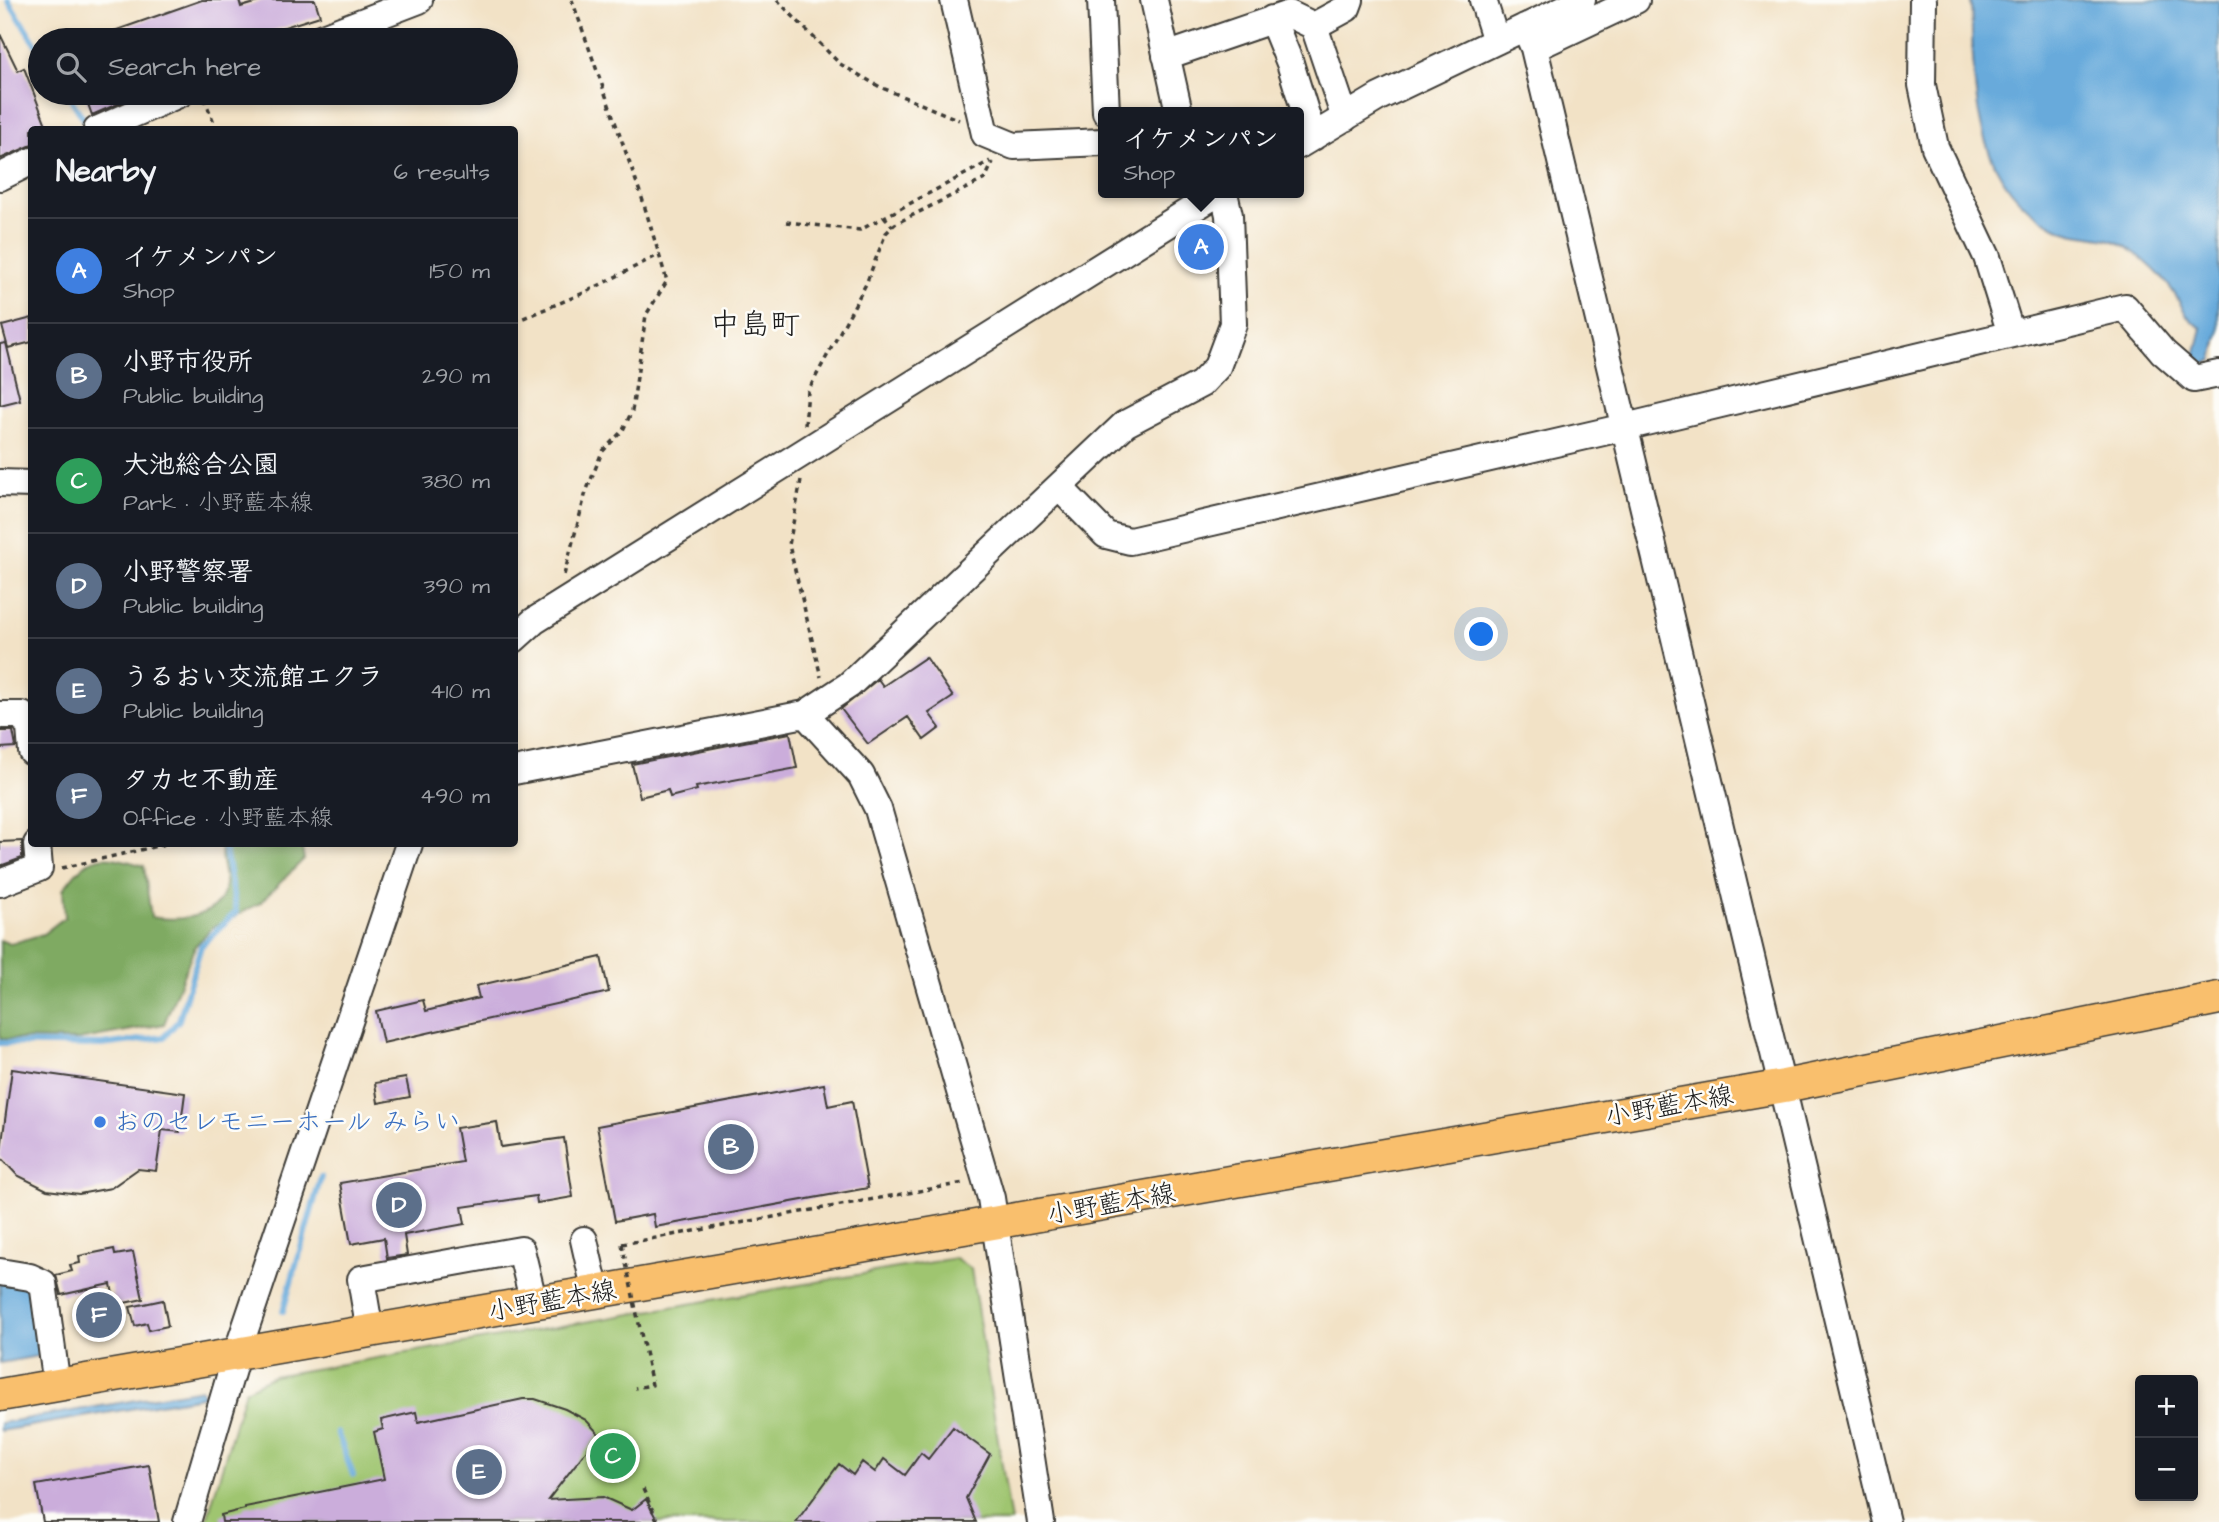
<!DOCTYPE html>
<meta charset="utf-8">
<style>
body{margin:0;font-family:"Architects Daughter","Klee One",sans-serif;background:#20242c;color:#f1f3f6}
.controls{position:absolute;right:21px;bottom:21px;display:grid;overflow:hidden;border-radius:7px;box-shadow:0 4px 10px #0003}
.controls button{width:63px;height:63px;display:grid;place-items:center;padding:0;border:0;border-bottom:2px solid #363941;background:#171b24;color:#f1f3f6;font:35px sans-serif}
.you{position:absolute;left:1482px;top:635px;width:24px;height:24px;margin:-18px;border:5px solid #fff;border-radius:50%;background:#1a73e8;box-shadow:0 0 0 10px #1a73e833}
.badge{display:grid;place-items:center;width:46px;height:46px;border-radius:50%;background:#c8321e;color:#fff;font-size:23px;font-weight:700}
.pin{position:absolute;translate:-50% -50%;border:4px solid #fff;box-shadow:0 2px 7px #0006}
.popup{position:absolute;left:1098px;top:107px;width:206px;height:91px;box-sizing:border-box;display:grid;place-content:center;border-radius:7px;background:#171b24;filter:drop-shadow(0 2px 5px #0005);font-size:23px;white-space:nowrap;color:#9ea1a6}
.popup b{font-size:26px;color:#f1f3f6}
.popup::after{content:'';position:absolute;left:50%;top:100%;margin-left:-14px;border:14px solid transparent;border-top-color:#171b24}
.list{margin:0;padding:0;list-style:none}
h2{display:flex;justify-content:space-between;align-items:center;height:91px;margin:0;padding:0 28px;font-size:30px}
h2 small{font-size:23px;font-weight:400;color:#9ea1a6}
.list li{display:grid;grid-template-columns:46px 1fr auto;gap:21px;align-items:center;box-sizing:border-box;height:105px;padding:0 28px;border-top:2px solid #363941}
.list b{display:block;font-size:26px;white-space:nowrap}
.list p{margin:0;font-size:23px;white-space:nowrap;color:#9ea1a6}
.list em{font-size:23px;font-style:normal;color:#9ea1a6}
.icon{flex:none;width:38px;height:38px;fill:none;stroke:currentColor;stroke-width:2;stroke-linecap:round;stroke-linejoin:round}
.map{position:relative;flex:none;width:2219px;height:1522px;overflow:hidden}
.search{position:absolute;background:#171b24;box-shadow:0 4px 10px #0003;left:28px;top:28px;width:490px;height:77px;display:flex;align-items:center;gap:18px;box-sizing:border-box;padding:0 24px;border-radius:38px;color:#9ea1a6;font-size:26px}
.panel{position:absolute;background:#171b24;box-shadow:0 4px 10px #0003;left:28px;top:126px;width:490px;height:721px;border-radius:7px}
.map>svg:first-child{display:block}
.green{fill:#9fc570;stroke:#5e7046;stroke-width:2}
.forest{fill:#7faa62;stroke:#4e633f;stroke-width:2}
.water{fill:#67aadb;stroke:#42637c;stroke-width:2}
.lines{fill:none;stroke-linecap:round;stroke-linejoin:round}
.stream{stroke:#67aadb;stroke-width:6}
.building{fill:#cbaddb}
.minor-casing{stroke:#3c3a36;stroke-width:30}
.major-casing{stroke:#3c3a36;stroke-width:35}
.path{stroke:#3c3a36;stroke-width:3.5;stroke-dasharray:5 5;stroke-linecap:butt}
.minor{stroke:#fff;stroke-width:26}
.major{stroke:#f9bf6d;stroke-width:32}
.path-bridge{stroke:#3c3a36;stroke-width:3.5;stroke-dasharray:5 5;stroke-linecap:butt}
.shop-dot{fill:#3f7fe0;stroke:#fdfcf7;stroke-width:2.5}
.labels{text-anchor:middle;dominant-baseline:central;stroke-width:5;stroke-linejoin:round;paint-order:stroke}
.street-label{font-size:26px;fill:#1c1c1c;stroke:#fdfcf7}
.shop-label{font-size:26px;fill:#366cbe;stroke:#fdfcf7;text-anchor:start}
.quarter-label{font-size:30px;fill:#1c1c1c;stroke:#fdfcf7}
</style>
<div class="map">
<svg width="2219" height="1522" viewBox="0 0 2219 1522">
<rect width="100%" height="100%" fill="#fdfcf7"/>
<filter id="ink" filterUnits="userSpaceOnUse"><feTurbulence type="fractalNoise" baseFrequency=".0143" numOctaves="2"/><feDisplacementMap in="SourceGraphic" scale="14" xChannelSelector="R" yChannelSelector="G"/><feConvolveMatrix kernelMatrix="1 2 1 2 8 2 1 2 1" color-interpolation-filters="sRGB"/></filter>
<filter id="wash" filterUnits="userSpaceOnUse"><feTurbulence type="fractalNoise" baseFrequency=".00686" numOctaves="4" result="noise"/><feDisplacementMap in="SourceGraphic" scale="28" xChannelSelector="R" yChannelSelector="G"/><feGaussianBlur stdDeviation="1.57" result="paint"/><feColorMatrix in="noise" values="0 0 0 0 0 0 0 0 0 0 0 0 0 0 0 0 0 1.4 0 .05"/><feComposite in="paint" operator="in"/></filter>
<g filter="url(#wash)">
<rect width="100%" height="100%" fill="#f2e2c6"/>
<path class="green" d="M955 1258 971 1269 1011 1522H206L245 1390 273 1376Z"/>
<path class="forest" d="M223 844H301L304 859 260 903 212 928 195 946 164 1024 78 1040 0 1039V940L10 944 43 934 65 917 63 890C90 851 101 853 144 866L151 917C176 922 226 918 225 882 225 869 218 855 223 844Z"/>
<path class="water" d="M1971 0H2219V332L2213 360 2202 366 2199 358 2195 356 2202 328C2187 320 2184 310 2176 296 2165 278 2144 259 2127 247 2105 233 2077 239 2055 227 1969 183 1974 82 1971 0Z
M0 1280 35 1287 44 1355 0 1363Z
M201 1389 204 1395 201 1397 0 1431V1423Z"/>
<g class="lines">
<path class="stream" d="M8 0 40 51
M67 93 85 121
M0 1043 102 1045 164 1037 179 1020 201 946 236 912 224 844
M283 1311 321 1177
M337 1432 353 1475"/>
</g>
<g id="blocks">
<path class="building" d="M202 0H239L241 7 265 0H315L320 16 252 37 254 40H97V37Z
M0 34 18 71 24 68 48 130H32V145L0 159Z
M84 93H143L92 115Z
M32 318V342L8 348 2 326Z
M6 343 20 400 0 405V344Z
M926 657 953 697 929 713 940 728 924 740 908 717 868 744 841 709 878 679 883 686Z
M0 731H13L16 747 0 748Z
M790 733 797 768 696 787 697 790 670 797 668 790 640 797 632 764Z
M22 841V858L0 866V842Z
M601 957 609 992 383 1043 376 1011 423 1000 426 1011 479 998 476 986Z
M12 1069 185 1093 180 1132 162 1130 156 1171 138 1169 111 1188 79 1194 47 1190 17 1175 0 1157Z
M406 1078 410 1097 378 1103 375 1083Z
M824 1084 828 1106 852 1101 868 1188 655 1227 653 1214 615 1221 597 1126Z
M497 1122 501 1147 564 1138 573 1197 537 1203 536 1196 462 1207 465 1224 404 1235 407 1255 387 1258 384 1238 351 1244 340 1183 462 1162 456 1128Z
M114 1249 115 1255 133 1252 143 1299 115 1305 111 1284 61 1295 56 1275 72 1271 70 1265 80 1263 79 1256Z
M163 1300 168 1326 149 1330 147 1323 135 1326 130 1307Z
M523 1399H535L565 1409 586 1420 599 1434 548 1500 603 1497 632 1510 646 1499 658 1522H222L221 1515 245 1509V1507L384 1479 374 1432 383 1429 381 1420 416 1412 418 1422Z
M953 1427 990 1454 966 1498 976 1522H796L839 1464 853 1475 862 1462 875 1472 884 1459 905 1475 921 1453 928 1459Z
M149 1465 159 1522H43L36 1485Z"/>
</g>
</g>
<g filter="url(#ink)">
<use href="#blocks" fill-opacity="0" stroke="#3c3a36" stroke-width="2"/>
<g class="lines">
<g class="minor-casing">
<path id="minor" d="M954 0 985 134 1014 146 1103 142
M1101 0 1106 112
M1154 0 1179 112
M1483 0 1496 41
M1923 0 1922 85 1935 147 1987 257 2011 334
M1272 19 1290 63 1313 137
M1525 27 1534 48 1886 1522
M315 40 419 0
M1534 48 1636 0
M1166 56 1289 14 1314 26
M1345 118 1314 26 1347 8 1350 0
M97 130 181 93
M1299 145 1379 97 1582 0
M0 177 32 161
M0 483 32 484
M1059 487 1106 535 1130 541 1625 427 2125 307 2163 352 2194 379 2219 374
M514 639 534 621 1218 193
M805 714 861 775 878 809 991 1198 1041 1522
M0 715H22L30 728 32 752
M514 771 805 714 849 685 1125 424 1201 384 1217 367 1233 324 1229 215 1224 193
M0 883 39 868 37 844
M584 1240 596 1293
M0 1272 30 1277 43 1283 57 1386
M370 1332 361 1279 521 1250 534 1304
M187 1522 236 1356 409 844"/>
</g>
<g class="major-casing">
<path id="major" d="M0 1395 1784 1086 2219 998"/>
</g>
<path class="path" d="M777 0 840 64 880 87 959 120
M204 98 217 130
M884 216 893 227
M786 222 860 230 990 161
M514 322 586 292 660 254
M805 425 808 391 866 284 886 233 895 224 985 179 993 162
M801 480 789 545 821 677
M564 575 586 492 602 452 623 430 632 411 646 315 667 281 642 198 572 0
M62 868 166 844
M622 1244 964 1183
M643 1489 658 1522"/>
<use href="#minor" class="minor"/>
<use href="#major" class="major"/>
<path class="path-bridge" d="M622 1244 652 1385 635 1388"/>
</g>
</g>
<circle class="shop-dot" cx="100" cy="1122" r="7"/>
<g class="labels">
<g class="street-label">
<text transform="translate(1669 1106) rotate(-10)">小野藍本線</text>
<text transform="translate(1111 1204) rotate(-10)">小野藍本線</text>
<text transform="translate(552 1301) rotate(-10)">小野藍本線</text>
</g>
<g class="shop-label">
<text x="114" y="1122">おのセレモニーホール みらい</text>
</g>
<g class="quarter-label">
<text x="755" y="325">中島町</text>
</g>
</g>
</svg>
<div class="controls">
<button>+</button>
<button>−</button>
</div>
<div class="you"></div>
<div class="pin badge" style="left:1201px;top:247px;background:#3f7fe0">A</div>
<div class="popup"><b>イケメンパン</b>Shop</div>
<div class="pin badge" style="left:731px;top:1147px;background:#5c6f8a">B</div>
<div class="pin badge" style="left:613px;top:1456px;background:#2e9e5b">C</div>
<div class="pin badge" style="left:399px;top:1205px;background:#5c6f8a">D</div>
<div class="pin badge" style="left:479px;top:1472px;background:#5c6f8a">E</div>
<div class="pin badge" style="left:99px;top:1315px;background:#5c6f8a">F</div>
<div class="search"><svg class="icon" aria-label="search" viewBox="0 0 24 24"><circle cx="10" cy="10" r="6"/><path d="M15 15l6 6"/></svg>Search here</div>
<section class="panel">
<h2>Nearby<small>6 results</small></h2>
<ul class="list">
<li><span class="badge" style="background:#3f7fe0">A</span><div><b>イケメンパン</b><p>Shop</p></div><em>150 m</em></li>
<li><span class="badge" style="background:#5c6f8a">B</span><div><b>小野市役所</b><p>Public building</p></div><em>290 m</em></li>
<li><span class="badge" style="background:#2e9e5b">C</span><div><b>大池総合公園</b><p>Park · 小野藍本線</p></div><em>380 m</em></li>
<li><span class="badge" style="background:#5c6f8a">D</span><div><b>小野警察署</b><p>Public building</p></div><em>390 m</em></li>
<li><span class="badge" style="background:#5c6f8a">E</span><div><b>うるおい交流館エクラ</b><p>Public building</p></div><em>410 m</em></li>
<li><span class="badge" style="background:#5c6f8a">F</span><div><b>タカセ不動産</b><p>Office · 小野藍本線</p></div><em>490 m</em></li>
</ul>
</section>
</div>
